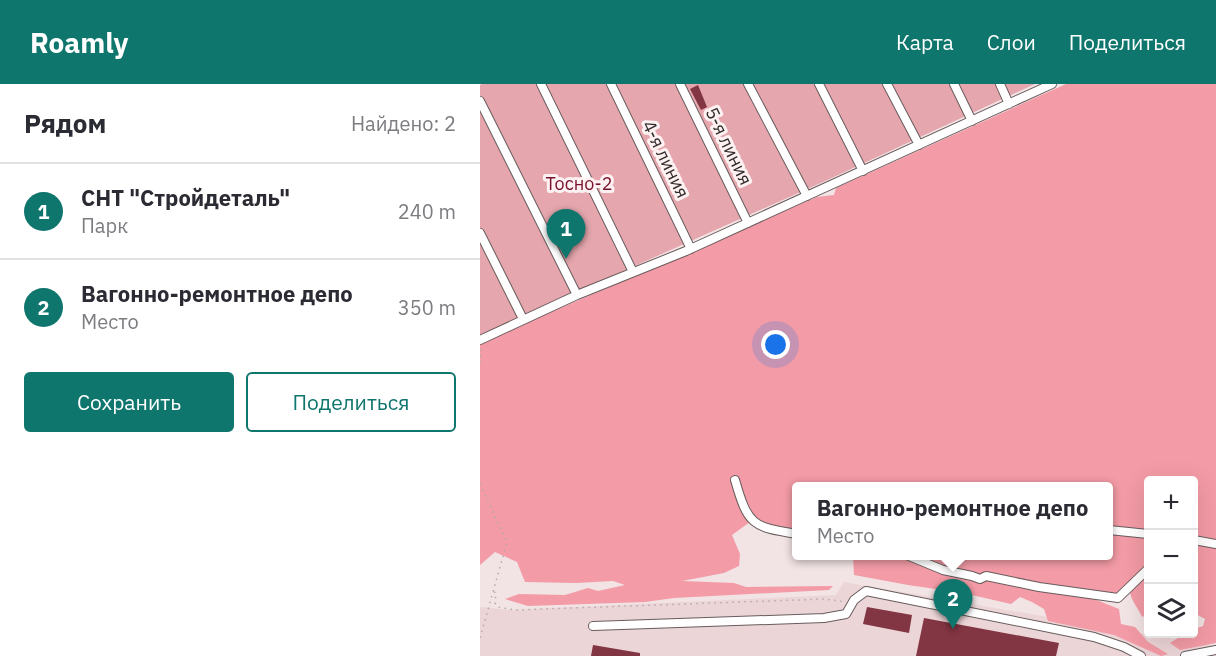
<!DOCTYPE html>
<html lang="ru">
<meta charset="utf-8">
<style>
body{margin:0;font-family:"IBM Plex Sans",sans-serif;background:#f7f7f7;color:#2b2b33}
.controls{position:absolute;right:18px;bottom:18px;display:grid;overflow:hidden;border-radius:6px;box-shadow:0 6px 24px #0002}
.controls button{width:54px;height:54px;display:grid;place-items:center;padding:0;border:0;border-bottom:2px solid #e1e1e2;background:#fff;color:#2b2b33;font:30px sans-serif}
.you{position:absolute;left:296px;top:261px;width:21px;height:21px;margin:-15px;border:4px solid #fff;border-radius:50%;background:#1a73e8;box-shadow:0 0 0 9px #1a73e833}
.badge{display:grid;place-items:center;width:39px;height:39px;border-radius:50%;background:#0f766e;color:#fff;font-size:20px;font-weight:700}
.pin{position:absolute;translate:-50% -50px;filter:drop-shadow(0 2px 3px #0008)}
.pin::after{content:'';position:absolute;top:32px;width:21px;height:18px;background:inherit;clip-path:polygon(0 0,100% 0,50% 100%)}
.popup{position:absolute;left:312px;top:398px;width:321px;height:78px;box-sizing:border-box;display:grid;place-content:center;border-radius:6px;background:#fff;filter:drop-shadow(0 2px 4px #0005);font-size:20px;white-space:nowrap;color:#7c7c81}
.popup b{font-size:22px;color:#2b2b33}
.popup::after{content:'';position:absolute;left:50%;top:100%;margin-left:-12px;border:12px solid transparent;border-top-color:#fff}
.list{margin:0;padding:0;list-style:none}
h2{display:flex;justify-content:space-between;align-items:center;height:78px;margin:0;padding:0 24px;font-size:26px}
h2 small{font-size:20px;font-weight:400;color:#7c7c81}
.list li{display:grid;grid-template-columns:39px 1fr auto;gap:18px;align-items:center;box-sizing:border-box;height:96px;padding:0 24px;border-top:2px solid #e1e1e2}
.list b{display:block;font-size:22px;white-space:nowrap}
.list p{margin:0;font-size:20px;white-space:nowrap;color:#7c7c81}
.list em{font-size:20px;font-style:normal;color:#7c7c81}
.actions{display:flex;gap:12px;padding:18px 24px}
.actions a{flex:1;padding:14px 0;border:2px solid #0f766e;border-radius:6px;text-align:center;font-size:21px;color:#0f766e}
.actions .main{background:#0f766e;color:#fff}
.icon{flex:none;width:33px;height:33px;fill:none;stroke:currentColor;stroke-width:2;stroke-linecap:round;stroke-linejoin:round}
.map{position:relative;flex:none;width:736px;height:572px;overflow:hidden}
header{display:flex;align-items:center;gap:36px;box-sizing:border-box;height:84px;padding:0 30px;background:#0f766e;color:#fff}
header strong{font-size:28px}
nav{display:flex;gap:33px;margin-inline-start:auto;font-size:21px}
main{display:flex}
aside{flex:1;background:#fff}
.map>svg:first-child{display:block}
.built{fill:#ecd5d7}
.green{fill:#e5a6ad}
.forest{fill:#f39ba6}
.building{fill:#823542}
.lines{fill:none;stroke-linecap:round;stroke-linejoin:round}
.minor-casing{stroke:#695c5d;stroke-width:10}
.path{stroke:#b4a8a9;stroke-width:1.5;stroke-dasharray:1.5 4.5;stroke-linecap:butt}
.minor{stroke:#fff;stroke-width:8}
.labels{text-anchor:middle;dominant-baseline:central;stroke-width:6;stroke-linejoin:round;paint-order:stroke}
.street-label{font-size:18px;fill:#312c2c;stroke:#fdf1f2}
.park-label{font-size:18px;fill:#79122e;stroke:#fdf1f2}
</style>
<header>
<strong>Roamly</strong>
<nav><a>Карта</a><a>Слои</a><a>Поделиться</a></nav>
</header>
<main>
<aside>
<h2>Рядом<small>Найдено: 2</small></h2>
<ul class="list">
<li><span class="badge">1</span><div><b>СНТ &quot;Стройдеталь&quot;</b><p>Парк</p></div><em>240 m</em></li>
<li><span class="badge">2</span><div><b>Вагонно-ремонтное депо</b><p>Место</p></div><em>350 m</em></li>
</ul>
<div class="actions"><a class="main">Сохранить</a><a>Поделиться</a></div>
</aside>
<div class="map">
<svg width="736" height="572" viewBox="0 0 736 572">
<rect width="100%" height="100%" fill="#f2e3e4"/>
<path class="built" d="M364 498 736 562V572H0V523L30 526 356 511Z"/>
<path class="green" d="M2 0H555L343 98 0 251V1Z"/>
<path class="forest" d="M586 0H736V559L700 566 690 559 704 550H714V545L723 542 725 535 714 529V396H668V530L662 533C658 523 652 519 650 508L655 501 635 512 604 511 639 525 641 540 655 543 668 558 688 570 681 572 634 551 568 537 564 525 552 518 540 513 531 520 483 509 428 501 374 491 373 472H629V402H317V446L285 441 274 435 252 451 260 470 259 482 244 489 202 497 254 499 266 503 353 502 349 506 194 514 165 518 48 522 25 515 39 510 85 511 108 504 118 507 145 501 133 497 96 499 45 498 37 478 15 468 0 481V259L337 113 354 111 356 104Z"/>
<path class="building" d="M218 1 227 23 221 26 210 5Z
M387 523 432 531 429 549 383 540Z
M444 534 579 559 576 572H436Z
M113 561 160 569V572H111Z"/>
<g class="lines">
<g class="minor-casing">
<path id="minor" d="M61 0 153 188
M131 0 211 165
M200 0 268 139
M268 0 327 112
M339 0 383 87
M407 0 439 61
M474 0 492 37
M520 0 529 20
M0 17 97 211
M0 149 43 235
M0 256 97 211 206 167 572 0
M255 396C268 441 272 443 317 450
M629 446 668 450
M714 456 736 460
M429 472 463 486 492 492 500 495 506 492 559 503 638 514 668 485
M113 542 344 534 366 530 374 516 386 507 614 553 644 563 661 572
M705 572 736 566"/>
</g>
<path class="path" d="M0 279 2 262
M0 400 27 458 0 554
M14 508 16 509 15 519 18 523 35 526 345 515 366 518"/>
<use href="#minor" class="minor"/>
</g>
<g class="labels">
<g class="street-label">
<text transform="translate(249 62) rotate(64)">5-я линия</text>
<text transform="translate(186 75) rotate(64)">4-я линия</text>
</g>
<g class="park-label">
<text x="99" y="99">Тосно-2</text>
</g>
</g>
</svg>
<div class="controls">
<button>+</button>
<button>−</button>
<button><svg class="icon" aria-label="layers" viewBox="0 0 24 24"><path d="M12 4l9 5-9 5-9-5zM3 14l9 5 9-5"/></svg></button>
</div>
<div class="you"></div>
<div class="pin badge" style="left:86px;top:175px">1</div>
<div class="pin badge" style="left:473px;top:545px">2</div>
<div class="popup"><b>Вагонно-ремонтное депо</b>Место</div>
</div>
</main>
